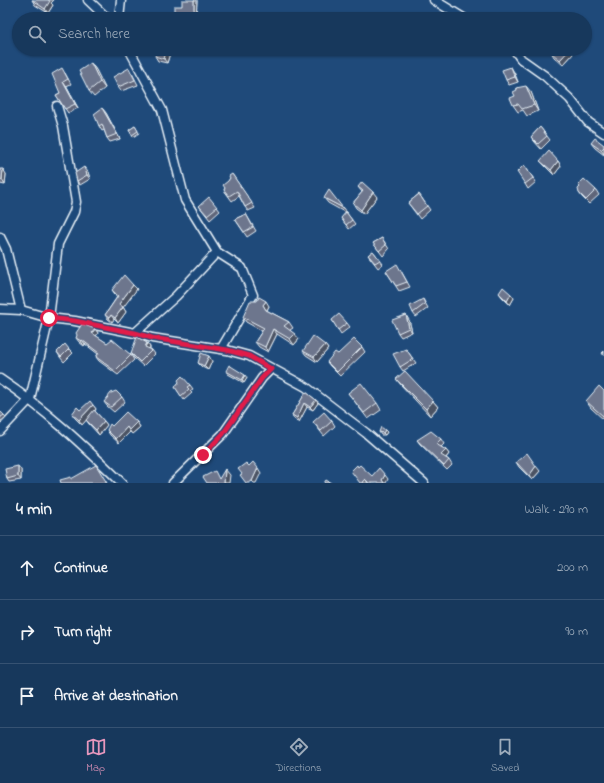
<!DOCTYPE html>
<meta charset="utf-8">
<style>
body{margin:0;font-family:"Indie Flower",sans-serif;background:#244365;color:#f1f3f6}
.stop{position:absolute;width:12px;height:12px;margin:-9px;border:3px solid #e11d48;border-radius:50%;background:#fff}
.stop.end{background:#e11d48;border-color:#fff;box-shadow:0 1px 4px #0008}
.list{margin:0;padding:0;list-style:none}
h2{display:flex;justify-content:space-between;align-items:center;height:52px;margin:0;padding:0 16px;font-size:17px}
h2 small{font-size:13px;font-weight:400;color:#9eacbb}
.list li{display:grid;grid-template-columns:26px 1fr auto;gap:12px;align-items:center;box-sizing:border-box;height:64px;padding:0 16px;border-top:1px solid #365272}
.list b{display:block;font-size:15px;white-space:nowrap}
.list em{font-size:13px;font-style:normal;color:#9eacbb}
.icon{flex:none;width:22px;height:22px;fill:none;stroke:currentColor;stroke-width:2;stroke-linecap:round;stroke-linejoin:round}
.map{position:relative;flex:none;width:604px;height:483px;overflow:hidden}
.search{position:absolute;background:#17385c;box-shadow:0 1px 3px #0004;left:12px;right:12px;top:12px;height:44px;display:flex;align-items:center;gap:10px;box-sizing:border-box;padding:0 14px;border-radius:22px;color:#9eacbb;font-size:15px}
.sheet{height:244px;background:#17385c}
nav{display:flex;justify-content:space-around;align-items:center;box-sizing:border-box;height:56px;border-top:1px solid #365272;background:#17385c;font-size:11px;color:#9eacbb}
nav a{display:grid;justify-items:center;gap:2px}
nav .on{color:#e797bd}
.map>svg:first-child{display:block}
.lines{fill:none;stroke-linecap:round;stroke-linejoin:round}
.street-casing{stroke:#e8f1f8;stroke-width:11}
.street{stroke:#1f4a7a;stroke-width:8}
.wall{fill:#5e6579;stroke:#e8f1f8}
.shaded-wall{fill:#4c5363;stroke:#e8f1f8}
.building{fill:#6d768d;stroke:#e8f1f8}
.route{stroke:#e11d48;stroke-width:5}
</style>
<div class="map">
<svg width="604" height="483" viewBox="0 0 604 483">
<rect width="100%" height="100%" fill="#1f4a7a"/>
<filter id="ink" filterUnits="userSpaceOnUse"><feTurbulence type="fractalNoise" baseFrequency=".025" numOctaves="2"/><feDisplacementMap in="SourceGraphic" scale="8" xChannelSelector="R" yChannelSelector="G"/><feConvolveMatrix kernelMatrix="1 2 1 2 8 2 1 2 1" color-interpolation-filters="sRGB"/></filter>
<g filter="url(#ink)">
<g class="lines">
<g class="street-casing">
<path id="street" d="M88 0 108 19
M434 0 465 19
M119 19 121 0
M129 49 162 110 185 200 217 252 242 268 253 295 221 349
M514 49 521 59 545 76 570 99 588 122 604 133
M0 237 6 249 21 310
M0 309 21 310 49 318 75 321 135 333 152 338 227 350 249 356 306 387 366 433 424 483
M135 333 176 296 217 252
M0 379C45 409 83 445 122 483
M0 431 30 399 49 318 58 244 74 212 76 202 63 126 57 106
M173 483 223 434 262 378 271 369"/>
</g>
<use href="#street" class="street"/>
</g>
<path class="wall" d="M32 0 51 3 53 5 48 13 35 5Z
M197 0 196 18 176 15 174 12 182 6Z
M167 49 170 53 167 63 158 61 155 56Z
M551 52 573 54 563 65 554 57Z
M91 63 96 70 105 88 94 97 89 91Z
M514 72 518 82 509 85 506 80Z
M65 73 71 84 66 86 78 108 68 113 56 95 60 93Z
M132 73 138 85 121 91 118 87Z
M531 92 538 111 527 116 523 110 518 112 513 105Z
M102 108 106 113 120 139 110 142 107 138 104 130 102 131 99 126Z
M135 126 139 133 133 137 129 130Z
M540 127 550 140 541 149 534 141 531 137Z
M591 143 604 145V155L595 148Z
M540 161H558L561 166 554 175Z
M524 165 536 182 528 189 525 184Z
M0 169 6 174 5 185 0 184Z
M88 172 90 179 80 185 77 181Z
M232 174 255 208 248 211 245 207 239 196 232 201 224 190Z
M578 185 596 190 599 195 589 204 582 197 579 193 580 187Z
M358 187 377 197 364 214 356 208 353 203 362 192Z
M419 194 430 210 420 219 408 203Z
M324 198 343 208 355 224 349 229 341 218 346 213 328 203Z
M199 206 217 207 220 211 210 220Z
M246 214 256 231 247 237 235 219Z
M382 238 389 249 383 256 373 243Z
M373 251 383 264 378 268 368 255Z
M400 269 410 287 399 291 386 271Z
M133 285 137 289 123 307 126 312 118 323 114 319 112 322 108 319 105 315 117 297 112 290Z
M499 293 514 298 510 305 502 297Z
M423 299 428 308 416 317 413 313Z
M269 306 267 310 268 311 289 322 293 328 290 330 299 339 294 345 277 334 268 352 259 347 255 342 262 331 246 322 243 317Z
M332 320 347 323 350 327 341 334Z
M409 320 412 332 401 337 398 333Z
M95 329 98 333 96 336 107 343 131 355 134 360 118 375 99 361 96 357 98 354 85 344 84 346 79 342 76 338Z
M147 343 150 347V349L152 350 155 354 143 366 134 358 131 353Z
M325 345 328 349 317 362 306 355 303 351Z
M362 347 365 352 340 376 330 366 327 362 338 354Z
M69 349 73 353 64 362 60 357 57 352Z
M406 349 416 363 403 371 400 367Z
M212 361 208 370 202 367 198 363Z
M226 371 247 378 244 383 228 374Z
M396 379 433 401 438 407 430 416 401 385Z
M179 382 190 385 193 389 190 391 192 393 184 400 175 387Z
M604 391V420L591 408 586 401Z
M306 392 316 400 318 403 313 410 307 407 299 422 294 419 292 415Z
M348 393 377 403 381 410 368 419Z
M122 397 125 402 114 412 107 406 104 402Z
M93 405 96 409 95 411 104 421 107 425 99 435 89 424 86 420 82 425 75 418 72 414Z
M0 411 6 417 0 422Z
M332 421 335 426 324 436 313 422Z
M137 422 140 427 132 434 130 432 119 443 110 435 107 430 112 426Z
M379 432H387L385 435H381Z
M441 439 444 444 441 447 446 450 449 454 446 458 449 460 452 465 447 470 420 444 417 440Z
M516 462 540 471 532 480 519 467Z
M21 470V480L9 482 7 479Z"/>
<path class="shaded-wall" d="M48 0H54L51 3 53 5 48 13 45 9Z
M194 0H197L196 18 194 14Z
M167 49 170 53 167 63 164 59Z
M570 49 573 54 563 65 560 60Z
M91 63 96 70 105 88 100 82Z
M511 67 514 72 518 82 515 77Z
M63 82 66 86 78 108 75 104Z
M526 86 531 92 538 111 534 105Z
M102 108 106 113 120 139 117 134Z
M604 147V154L601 150Z
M558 161 561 166 554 175 551 170Z
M84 167 88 172 90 179 87 175Z
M3 169 6 174 5 185 2 180Z
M373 192 377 197 364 214 361 210Z
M133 285 137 289 122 309 119 304Z
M511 294 514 298 510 305 507 301Z
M266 301 269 306 267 310 270 316 263 305Z
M123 307 126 312 118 323 115 318Z
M111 315 114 319 112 322 109 318Z
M406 315 409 320 412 332 409 328Z
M95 329 98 333 95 338 92 333Z
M273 329 277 334 268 352 265 347Z
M295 334 299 339 294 345 290 339Z
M82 340 85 344 84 346 81 341Z
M147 343 150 347 148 351 145 347Z
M325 345 328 349 317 362 314 357Z
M209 356 212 361 208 370 204 366Z
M245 375 247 378 244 383 242 380Z
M316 400 318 403 313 410 310 407Z
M433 401 438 407 430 416 426 409Z
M304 403 307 407 299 422 297 418Z
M93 405 96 409 82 425 79 420Z
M104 421 107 425 99 435 96 430Z
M137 422 140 427 132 434 129 430Z
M127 427 130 432 119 443 116 439Z
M385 430 387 432 385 435 383 433Z
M446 450 449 454 444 460 441 455Z
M18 466 21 470V480L18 476Z
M536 466 540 471 532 480 529 476Z
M258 468 261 473 256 483H254L252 481Z
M225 469 230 475 229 483H224Z
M385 475 388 479 386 483H384L382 480Z
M365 479 368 483H363Z"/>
<path class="building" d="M32 0H48L50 1 45 9Z
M182 0H194V14L174 12V6H182Z
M157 49H166L164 59 155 56Z
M554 49H570L560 60 551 52Z
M91 63 100 82 89 91 79 71Z
M511 67 515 77 506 80 502 70Z
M62 68 68 79 63 82 75 104 65 109 56 95 60 93 52 74Z
M129 68 135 80 118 87 113 77Z
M526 86 534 105 522 109 518 104 513 105 510 98 515 96 513 92 517 90 516 88Z
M102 108 117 134 107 138 102 124 99 126 94 114Z
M135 126 138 131 132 135 129 130Z
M540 127 547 136 538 144 531 137Z
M595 138 604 145V147L601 150 591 143Z
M549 151 558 161 551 170 540 161Z
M524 165 533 178 525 184 517 172Z
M84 167 87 175 77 181 75 173Z
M0 169H3L2 180H0Z
M232 174 252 203 245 207 237 191 229 196 224 190 225 188 223 185 228 181 230 178 229 176Z
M584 179 596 190 586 200 579 193 578 189 580 187 578 185Z
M362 182 373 192 361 210 353 203 363 191 358 187Z
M329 190 343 208 324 198Z
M419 194 427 206 417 214 408 203Z
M209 197 217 207 207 215 199 206Z
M346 212 352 220 346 225 341 218Z
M246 214 253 227 244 232 235 219Z
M382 238 386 245 379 251 373 243Z
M373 251 380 260 375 263 368 255Z
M397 264 407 282 396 286 386 271Z
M124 275 133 285 119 304 123 307 115 318 111 315 109 318 105 315 118 296 112 290Z
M503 287 511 294 507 301 499 293Z
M259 297 266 301 263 305 266 310 289 322 284 326 295 334 290 339 273 329 265 347 255 342 264 328 243 317 250 301H257Z
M423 299 425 304 413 313 410 306Z
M339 314 347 323 338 330 332 320Z
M406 315 409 328 398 333 392 320Z
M82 324 95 329 92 333 107 343 112 339 131 355 115 371 96 357 99 353 82 340 81 341 76 338 77 335 76 333Z
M313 336 325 345 314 357 303 351Z
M137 337 147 343 145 347 152 350 140 362 131 353Z
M354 339 362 347 337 372 327 362 335 352 338 354Z
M65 344 69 349 61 357 57 352Z
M406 349 413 359 400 367 393 354Z
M604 351V356L602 353Z
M201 353 209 356 204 366 198 363Z
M229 365 245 375 242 380 226 371Z
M405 371 433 401 426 409 396 379Z
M182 376 190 385 187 387 189 389 181 396 175 387 179 382 178 380Z
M361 383 377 403 364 413 348 393Z
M599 386 604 391V415L603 416 586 401Z
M116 391 122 397 111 407 104 402 111 393Z
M306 392 316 400 310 407 304 403 297 418 292 415Z
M90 401 93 405 79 420 72 414 77 407 80 410Z
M94 410 104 421 96 430 86 420Z
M0 411 4 415 0 418Z
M126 412 137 422 129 430 127 427 116 439 107 430 110 424 112 426Z
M324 412 332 421 321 431 313 422Z
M381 427 385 430 383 433 379 432Z
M431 431 441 439 436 444 446 450 441 455 449 460 444 466 417 440Z
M527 453 536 466 529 476 516 462Z
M253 462 258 468 252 481 249 483H246L240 475 242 474 238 469 246 463 249 466Z
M96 465 107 483H61L60 480 71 477V479Z
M357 465 358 467 360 465 372 476 379 468 385 475 382 480 384 483H369L365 479 363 483H360L351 471Z
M18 466V476L7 479 5 469Z
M225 469 224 483H207L203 477 215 471 219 479Z
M326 480 331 483H324Z"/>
</g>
<g class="lines" filter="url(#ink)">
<path class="route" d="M49 318 75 321 135 333 152 338 227 350 249 356 271 369 262 378 223 434 203 455"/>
</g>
</svg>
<div class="stop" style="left:49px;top:318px"></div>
<div class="stop end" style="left:203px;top:455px"></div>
<div class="search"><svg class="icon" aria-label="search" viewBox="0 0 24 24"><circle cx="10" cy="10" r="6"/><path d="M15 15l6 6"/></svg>Search here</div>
</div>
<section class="sheet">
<h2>4 min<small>Walk · 290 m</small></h2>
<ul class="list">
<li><svg class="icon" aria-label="ahead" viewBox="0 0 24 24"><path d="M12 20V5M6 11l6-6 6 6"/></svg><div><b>Continue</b></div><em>200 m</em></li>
<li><svg class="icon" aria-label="right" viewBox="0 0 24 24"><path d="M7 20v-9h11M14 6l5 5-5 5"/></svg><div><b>Turn right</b></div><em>90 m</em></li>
<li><svg class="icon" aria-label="arrive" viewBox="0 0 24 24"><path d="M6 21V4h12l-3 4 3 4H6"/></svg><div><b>Arrive at destination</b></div></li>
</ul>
</section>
<nav>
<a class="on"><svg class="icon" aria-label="map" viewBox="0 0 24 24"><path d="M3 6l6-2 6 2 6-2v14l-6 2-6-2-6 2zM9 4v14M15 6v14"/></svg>Map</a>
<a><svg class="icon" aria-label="directions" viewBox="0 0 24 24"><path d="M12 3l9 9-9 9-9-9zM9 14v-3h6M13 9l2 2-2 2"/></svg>Directions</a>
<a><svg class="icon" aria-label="saved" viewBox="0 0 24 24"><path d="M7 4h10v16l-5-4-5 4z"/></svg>Saved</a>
</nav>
